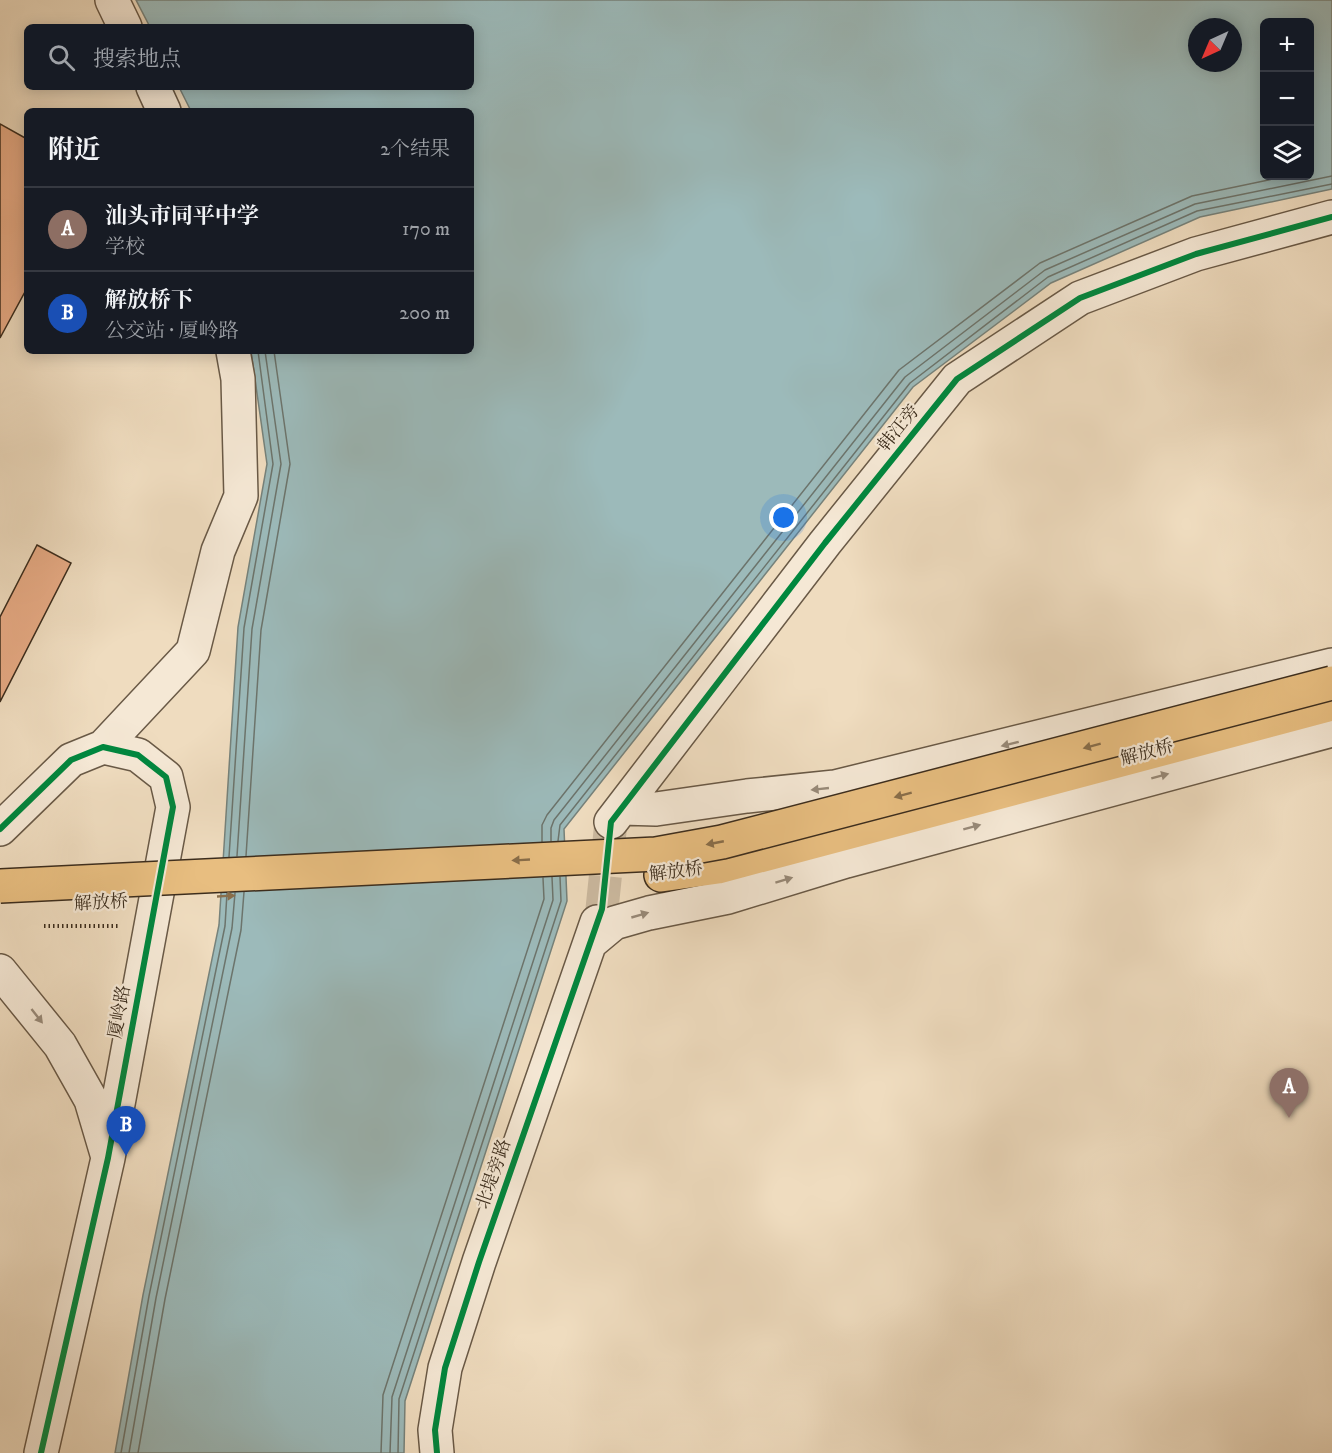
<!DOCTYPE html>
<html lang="zh">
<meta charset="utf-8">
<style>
body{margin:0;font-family:"IM FELL DW Pica","Noto Serif SC",serif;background:#242831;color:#f1f3f6}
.controls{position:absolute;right:18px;top:18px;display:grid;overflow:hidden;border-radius:9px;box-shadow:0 3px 15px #0003}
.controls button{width:54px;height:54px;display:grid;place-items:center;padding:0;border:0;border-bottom:2px solid #363941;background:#171b24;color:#f1f3f6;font:30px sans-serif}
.compass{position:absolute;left:1188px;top:18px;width:54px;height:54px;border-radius:50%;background:#171b24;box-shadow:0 3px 15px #0003;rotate:224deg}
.you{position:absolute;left:784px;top:518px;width:21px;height:21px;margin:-15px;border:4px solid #fff;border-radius:50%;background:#1a73e8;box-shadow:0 0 0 9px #1a73e833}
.badge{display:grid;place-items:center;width:39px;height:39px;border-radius:50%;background:#0f766e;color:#fff;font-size:20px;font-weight:700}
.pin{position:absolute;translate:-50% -50px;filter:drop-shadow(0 2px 3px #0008)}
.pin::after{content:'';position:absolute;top:32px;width:21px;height:18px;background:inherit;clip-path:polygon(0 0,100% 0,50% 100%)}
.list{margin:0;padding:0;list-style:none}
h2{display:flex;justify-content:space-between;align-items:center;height:78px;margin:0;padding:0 24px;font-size:26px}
h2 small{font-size:20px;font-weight:400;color:#9ea1a6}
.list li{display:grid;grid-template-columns:39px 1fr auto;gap:18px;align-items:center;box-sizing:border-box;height:84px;padding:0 24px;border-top:2px solid #363941}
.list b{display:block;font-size:22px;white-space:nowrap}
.list p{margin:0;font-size:20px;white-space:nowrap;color:#9ea1a6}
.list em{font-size:20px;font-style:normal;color:#9ea1a6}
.icon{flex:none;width:33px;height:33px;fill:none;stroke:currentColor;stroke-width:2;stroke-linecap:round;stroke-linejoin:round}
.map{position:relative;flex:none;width:1332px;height:1453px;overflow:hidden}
.search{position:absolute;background:#171b24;box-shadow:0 3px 15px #0003;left:24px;top:24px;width:450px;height:66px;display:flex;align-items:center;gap:15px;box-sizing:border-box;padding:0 21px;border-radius:9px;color:#9ea1a6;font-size:22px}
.panel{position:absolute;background:#171b24;box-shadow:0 3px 15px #0003;left:24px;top:108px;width:450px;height:246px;border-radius:9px}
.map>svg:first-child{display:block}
.water{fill:#9cbaba;stroke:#76827b;stroke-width:1.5;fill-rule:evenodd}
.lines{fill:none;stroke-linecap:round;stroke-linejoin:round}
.shore{stroke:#6c746c;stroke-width:1.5}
.building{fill:#e6aa84;stroke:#3c2d1d;stroke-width:1.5}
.minor-tunnel{stroke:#cbb99f;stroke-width:33;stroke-dasharray:33 16;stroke-linecap:butt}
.minor-casing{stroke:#695946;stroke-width:36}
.major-casing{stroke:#3c2d1d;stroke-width:36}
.path{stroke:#3c2d1d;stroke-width:4;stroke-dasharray:1.5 3;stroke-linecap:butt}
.minor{stroke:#f5e8d5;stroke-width:33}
.major{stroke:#e8be80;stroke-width:33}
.major-bridge-casing{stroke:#3c2d1d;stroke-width:36;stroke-linecap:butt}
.major-bridge{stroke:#e8be80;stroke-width:33}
.cycleway-casing{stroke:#f5e8d5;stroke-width:10}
.cycleway{stroke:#00873e;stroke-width:6}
.oneway{fill:#988a79}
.oneway2{fill:#896e4a}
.labels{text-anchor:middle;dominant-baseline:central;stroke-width:4.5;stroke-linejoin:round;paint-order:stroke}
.street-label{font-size:18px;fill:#3c2d1d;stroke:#f5e8d5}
</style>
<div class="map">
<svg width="1332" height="1453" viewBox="0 0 1332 1453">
<rect width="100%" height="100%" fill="#efdcbf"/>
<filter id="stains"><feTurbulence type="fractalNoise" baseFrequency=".00333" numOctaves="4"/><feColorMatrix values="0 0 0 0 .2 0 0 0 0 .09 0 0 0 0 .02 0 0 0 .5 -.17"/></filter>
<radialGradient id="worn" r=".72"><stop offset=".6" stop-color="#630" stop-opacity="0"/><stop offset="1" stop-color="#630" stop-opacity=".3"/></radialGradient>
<path class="water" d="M136 0H1332V189L1200 217 1051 283 913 387 564 829 567 901 405 1401 404 1453H115L143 1295 219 925 238 627 267 464 251 351H471V111H191L179 87H471V27H150ZM1264 22H1310V176H1264ZM1197 27H1233V63H1197Z"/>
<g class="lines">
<path class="shore" d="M551 841V828L554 820 905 377 1045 270 1195 204 1332 176
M558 841 560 825 910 383 1048 277 1197 211 1332 184
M542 842V825L547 815 899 370 1040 263 1192 196 1287 176
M237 856 252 629 281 464 265 351
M246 856 261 630 290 464 274 351
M229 857 244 628 273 464 258 351
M121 1453 149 1296 225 926 227 893
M129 1453 156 1298 232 928 235 893
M138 1453 165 1299 241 930 244 892
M381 1453 383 1395 544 899 543 878
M390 1453 392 1397 553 900 552 877
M398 1453 399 1399 561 901 560 877"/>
</g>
<path class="building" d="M0 124 27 139V288L0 338Z
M37 545 71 563 0 702V617Z"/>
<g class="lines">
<path class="minor-tunnel" d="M602 909 611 822"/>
<g class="minor-casing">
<path id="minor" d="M112 0 125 27
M153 87 164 111
M103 747 193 651 218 551 241 496 238 379 233 351
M622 808 656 809 747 796 835 787 1332 665
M611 822 825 543 957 379 1080 298 1196 254 1332 217
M0 829 71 760 103 747 138 755 166 777 173 807 108 1158 41 1453
M590 943 614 923 649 913 728 897 846 861 1332 730
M0 971 60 1045 91 1100 107 1154
M437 1453 435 1430 445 1368 479 1262 597 922"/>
</g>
<g class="major-casing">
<path id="major" d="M661 875 718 867 1332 704"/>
</g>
<path class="path" d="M44 926H120"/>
<use href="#minor" class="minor"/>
<use href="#major" class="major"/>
<g class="major-bridge-casing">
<path id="major-bridge" d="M0 886 656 854 722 842 1332 683"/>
</g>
<use href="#major-bridge" class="major-bridge"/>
<g class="cycleway-casing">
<path id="cycleway" d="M0 829 71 760 103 747 138 755 166 777 173 807 108 1158 41 1453
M437 1453 435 1430 445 1368 479 1262 602 909 611 822 825 543 957 379 1080 298 1196 254 1332 217"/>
</g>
<use href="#cycleway" class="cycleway"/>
</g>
<defs><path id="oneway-solid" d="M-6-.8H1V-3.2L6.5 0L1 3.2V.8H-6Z" transform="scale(1.5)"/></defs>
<g class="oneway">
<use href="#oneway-solid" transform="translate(1010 744) rotate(166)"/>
<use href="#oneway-solid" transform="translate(1160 776) rotate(-15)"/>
<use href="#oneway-solid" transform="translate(820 789) rotate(174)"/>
<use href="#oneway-solid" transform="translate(972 827) rotate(-15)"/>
<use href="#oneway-solid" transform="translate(784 880) rotate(-17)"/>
<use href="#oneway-solid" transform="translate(640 915) rotate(-16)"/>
<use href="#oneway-solid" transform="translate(37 1016) rotate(52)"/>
</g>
<g class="oneway2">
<use href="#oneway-solid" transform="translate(1092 746) rotate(165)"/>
<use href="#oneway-solid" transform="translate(903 795) rotate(165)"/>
<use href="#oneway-solid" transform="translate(715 843) rotate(169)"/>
<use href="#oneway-solid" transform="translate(521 860) rotate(177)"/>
<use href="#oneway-solid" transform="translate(226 896) rotate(-3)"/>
</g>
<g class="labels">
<g class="street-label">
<text transform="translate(899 428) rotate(-51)">韩江旁</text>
<text transform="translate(1147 753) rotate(-15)">解放桥</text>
<text transform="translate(676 872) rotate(-7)">解放桥</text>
<text transform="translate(101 903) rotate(-3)">解放桥</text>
<text transform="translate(120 1012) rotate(-80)">厦岭路</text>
<text transform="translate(494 1174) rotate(-71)">北堤旁路</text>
</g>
</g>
<rect width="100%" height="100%" filter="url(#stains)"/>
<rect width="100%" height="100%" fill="url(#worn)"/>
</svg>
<div class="controls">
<button>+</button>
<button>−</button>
<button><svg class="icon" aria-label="layers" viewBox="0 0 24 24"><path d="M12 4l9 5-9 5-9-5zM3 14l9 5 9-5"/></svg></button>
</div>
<svg class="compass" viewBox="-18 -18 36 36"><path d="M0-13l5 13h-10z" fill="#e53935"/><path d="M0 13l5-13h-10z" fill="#9ea1a6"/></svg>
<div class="you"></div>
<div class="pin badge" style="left:1289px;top:1118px;background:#8d6e63">A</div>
<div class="pin badge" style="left:126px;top:1156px;background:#1a4fb4">B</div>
<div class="search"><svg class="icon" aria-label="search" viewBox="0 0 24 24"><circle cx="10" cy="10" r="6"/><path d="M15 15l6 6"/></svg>搜索地点</div>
<section class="panel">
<h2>附近<small>2个结果</small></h2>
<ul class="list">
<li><span class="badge" style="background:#8d6e63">A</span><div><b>汕头市同平中学</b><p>学校</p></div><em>170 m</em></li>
<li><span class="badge" style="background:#1a4fb4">B</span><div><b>解放桥下</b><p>公交站 · 厦岭路</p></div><em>200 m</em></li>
</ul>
</section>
</div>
